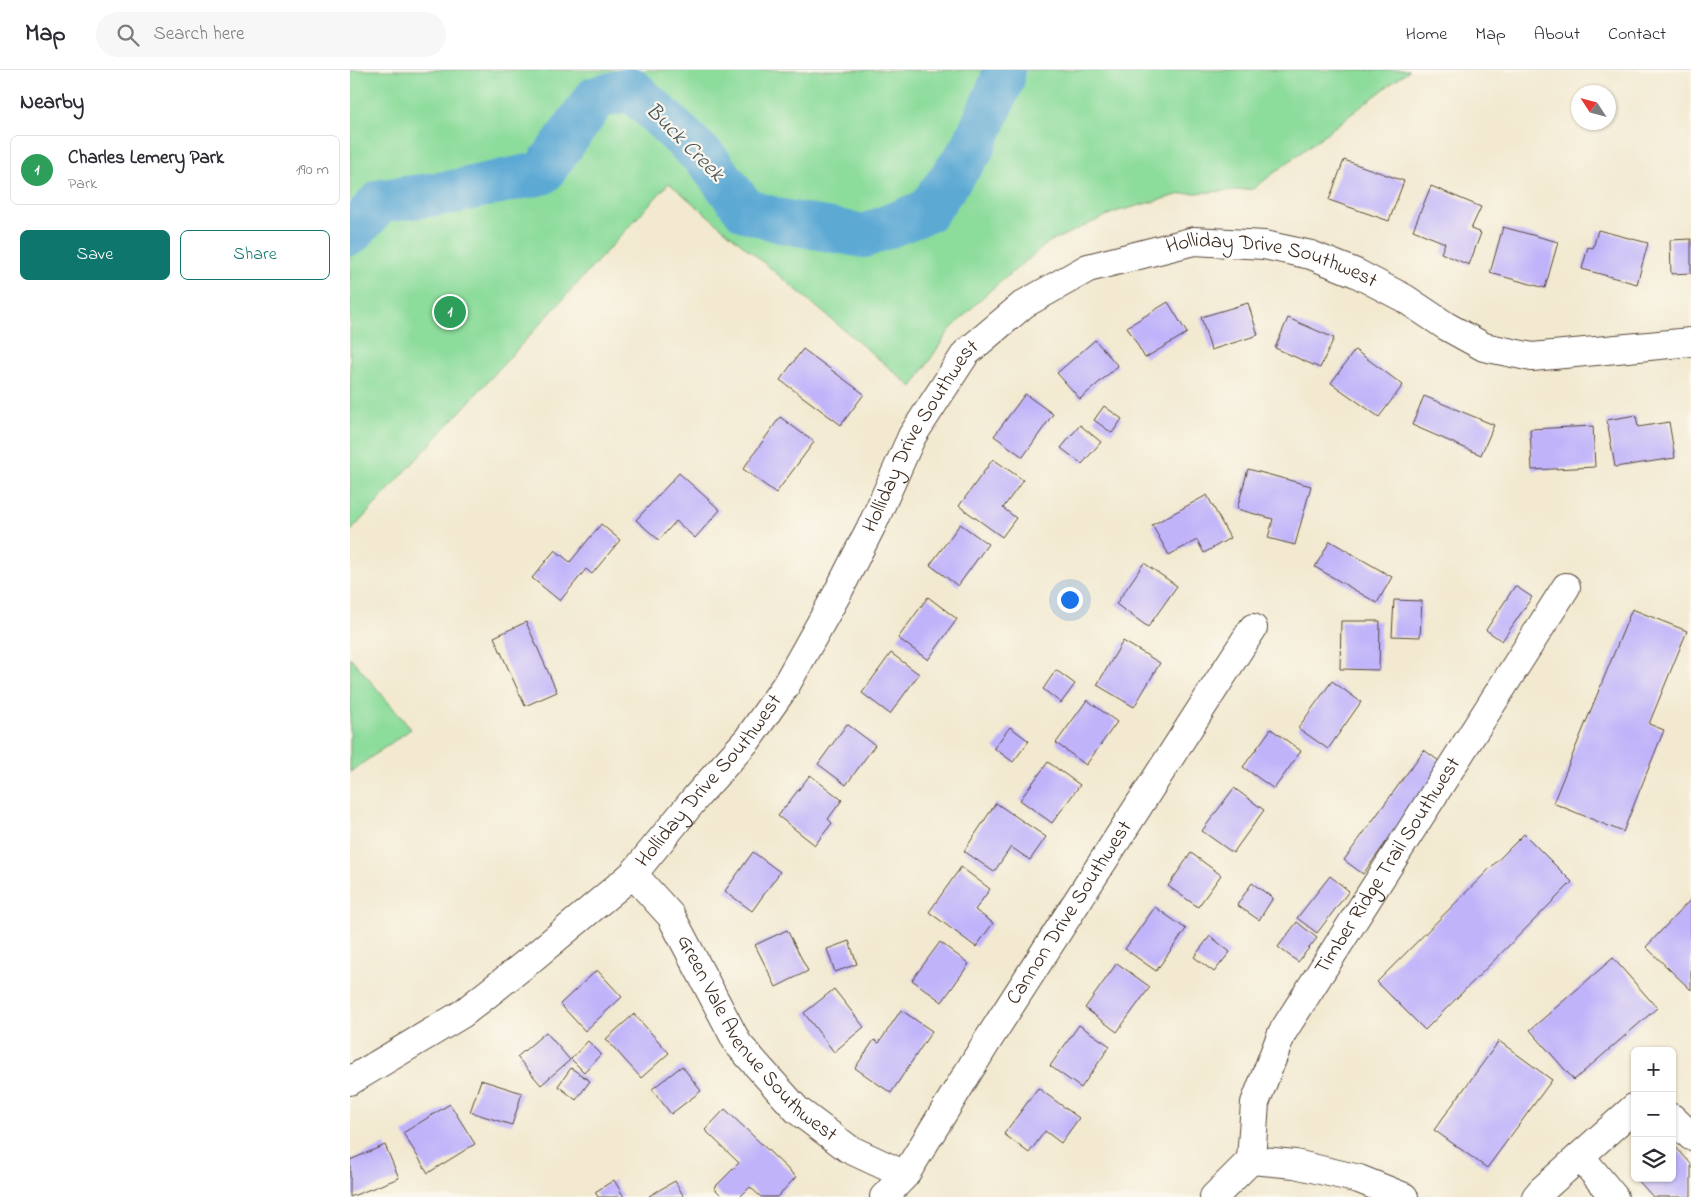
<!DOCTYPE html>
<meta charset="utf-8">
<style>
body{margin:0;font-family:"Indie Flower",sans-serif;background:#f7f7f7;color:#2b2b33}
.controls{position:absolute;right:15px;bottom:15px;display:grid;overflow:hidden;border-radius:8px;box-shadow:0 1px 4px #0004}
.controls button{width:45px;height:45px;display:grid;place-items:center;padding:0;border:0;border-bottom:1px solid #e1e1e2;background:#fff;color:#2b2b33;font:25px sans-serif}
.compass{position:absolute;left:1221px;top:15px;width:45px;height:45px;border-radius:50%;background:#fff;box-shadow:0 1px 4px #0004;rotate:306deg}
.you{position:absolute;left:719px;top:529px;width:18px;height:18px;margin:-12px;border:4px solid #fff;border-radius:50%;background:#1a73e8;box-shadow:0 0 0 8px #1a73e833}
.badge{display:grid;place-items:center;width:32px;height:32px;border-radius:50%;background:#0f766e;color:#fff;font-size:16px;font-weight:700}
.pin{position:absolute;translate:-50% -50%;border:2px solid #fff;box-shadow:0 1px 5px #0006}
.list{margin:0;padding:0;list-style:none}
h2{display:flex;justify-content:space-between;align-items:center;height:65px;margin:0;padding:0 20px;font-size:21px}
h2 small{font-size:16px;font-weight:400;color:#7c7c81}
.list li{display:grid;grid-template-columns:32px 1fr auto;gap:15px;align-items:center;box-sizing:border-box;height:70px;margin:0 10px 10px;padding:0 10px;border:1px solid #e1e1e2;border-radius:8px}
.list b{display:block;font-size:19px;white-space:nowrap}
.list p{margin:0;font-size:16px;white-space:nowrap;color:#7c7c81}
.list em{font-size:16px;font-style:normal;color:#7c7c81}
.actions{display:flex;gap:10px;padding:15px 20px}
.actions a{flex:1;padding:11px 0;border:1px solid #0f766e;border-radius:8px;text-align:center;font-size:18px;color:#0f766e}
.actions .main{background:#0f766e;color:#fff}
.icon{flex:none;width:28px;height:28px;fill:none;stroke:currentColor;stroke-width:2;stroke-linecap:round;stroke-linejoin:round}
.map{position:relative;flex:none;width:1341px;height:1127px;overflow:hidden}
header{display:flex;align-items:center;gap:30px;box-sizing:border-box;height:70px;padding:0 25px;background:#fff;border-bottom:1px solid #e1e1e2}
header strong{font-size:24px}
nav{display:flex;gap:28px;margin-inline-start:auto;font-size:18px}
.search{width:350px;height:45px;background:#f7f7f7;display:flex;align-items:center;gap:12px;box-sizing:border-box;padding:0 18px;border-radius:28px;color:#7c7c81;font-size:19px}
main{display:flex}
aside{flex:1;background:#fff}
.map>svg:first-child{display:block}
.green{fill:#8cdc9b;stroke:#64835c}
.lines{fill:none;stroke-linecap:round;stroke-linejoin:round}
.river{stroke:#5ba9d4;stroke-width:44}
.building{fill:#c0b3fa}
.minor-casing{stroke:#564739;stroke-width:30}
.minor{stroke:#fff;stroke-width:28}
.labels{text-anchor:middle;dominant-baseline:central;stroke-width:4.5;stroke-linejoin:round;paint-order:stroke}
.street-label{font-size:21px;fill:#3b2a1e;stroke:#fbf7ec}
.water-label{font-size:22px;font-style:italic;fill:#46565e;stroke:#fbf7ec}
</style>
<header>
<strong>Map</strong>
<div class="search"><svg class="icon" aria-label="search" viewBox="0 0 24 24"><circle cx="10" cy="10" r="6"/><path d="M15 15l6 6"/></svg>Search here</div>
<nav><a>Home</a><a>Map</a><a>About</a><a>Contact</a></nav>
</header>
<main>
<aside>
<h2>Nearby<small></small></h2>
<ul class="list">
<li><span class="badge" style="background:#2e9e5b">1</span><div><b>Charles Lemery Park</b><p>Park</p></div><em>190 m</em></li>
</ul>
<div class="actions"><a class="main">Save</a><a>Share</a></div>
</aside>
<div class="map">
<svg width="1341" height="1127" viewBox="0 0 1341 1127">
<rect width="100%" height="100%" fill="#fbf7ec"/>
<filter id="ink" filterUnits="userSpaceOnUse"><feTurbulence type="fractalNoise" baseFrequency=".02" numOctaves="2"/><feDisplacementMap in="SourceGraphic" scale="10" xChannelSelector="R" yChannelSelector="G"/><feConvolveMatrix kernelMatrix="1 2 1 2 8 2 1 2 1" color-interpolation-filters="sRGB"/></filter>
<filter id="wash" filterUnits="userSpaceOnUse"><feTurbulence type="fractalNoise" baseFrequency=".0096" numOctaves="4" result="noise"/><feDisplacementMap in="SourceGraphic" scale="20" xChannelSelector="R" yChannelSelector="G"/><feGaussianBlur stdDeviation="1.12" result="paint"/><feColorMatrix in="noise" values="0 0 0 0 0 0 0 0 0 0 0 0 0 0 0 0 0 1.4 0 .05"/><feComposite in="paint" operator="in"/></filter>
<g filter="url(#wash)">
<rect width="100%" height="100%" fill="#f2e9d0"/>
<path class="green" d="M0 0H1059L903 119 831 124 765 142 699 172 637 223 599 261 562 317 319 113 0 462Z
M0 587 61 659 0 702Z"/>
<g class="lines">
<path class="river" d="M0 164 31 131 103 122 192 103 246 28 281 19 357 90 395 140 431 151 514 166 577 141 622 79 653 9V0"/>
</g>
<g id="blocks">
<path class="building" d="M994 90 1054 111 1039 151 979 130Z
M1081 116 1131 137 1121 159 1131 163 1119 195 1091 183 1095 173 1063 160Z
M1153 157 1208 172 1195 218 1140 203Z
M1248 160 1298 173 1287 214 1232 199 1238 177 1243 178Z
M1341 169V203L1321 204 1320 170Z
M818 232 837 263 795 288 777 257Z
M898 233 908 265 861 280 851 247Z
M938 248 984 268 970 298 925 278Z
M745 270 768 296 730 329 707 303Z
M453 279 514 324 491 355 430 310Z
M1005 280 1053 315 1029 347 981 313Z
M675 324 703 344 673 387 644 366Z
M1074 326 1144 355 1131 385 1062 355Z
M754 336 772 349 762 363 744 350Z
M1286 345 1288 357 1319 352 1325 388 1265 397 1257 350Z
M430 347 464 372 426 423 393 399Z
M730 355 751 372 732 394 711 378Z
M1243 356 1245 397 1182 400 1180 359Z
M643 389 673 410 653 438 666 448 652 467 609 436Z
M898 399 961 416 945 475 918 468 923 449 887 439Z
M329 403 370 440 345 468 326 451 309 470 286 450Z
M857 425 880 468 854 483 847 470 819 485 802 455Z
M251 454 270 470 242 504 236 499 210 531 182 508 205 480 220 492Z
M610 454 638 474 608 516 580 495Z
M980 471 1042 507 1027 533 965 497Z
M794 493 827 516 798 557 766 534Z
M1165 516 1182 527 1152 571 1136 560Z
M578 527 607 549 578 590 548 568Z
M1044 530 1072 531 1070 567 1042 566Z
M1282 539 1337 561 1299 654 1314 660 1273 762 1203 733Z
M991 551H1030L1029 600 990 599Z
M176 552 207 622 175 636 144 567Z
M773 571 810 593 784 637 747 615Z
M541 583 569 604 540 644 512 623Z
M706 600 725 614 711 633 693 619Z
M982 611 1011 632 978 679 948 658Z
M737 630 767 652 736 695 706 673Z
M497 654 525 675 496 715 468 694Z
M660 657 679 671 663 692 644 678Z
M921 659 951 681 924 719 893 697Z
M1074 680 1093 694 1013 804 994 790Z
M698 692 730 715 702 753 670 730Z
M460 705 492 730 478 749 482 753 465 775 428 746Z
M884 718 914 740 883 783 852 761Z
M646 733 696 767 680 790 661 777 644 802 614 781Z
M1174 764 1222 812 1075 960 1027 912Z
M403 782 430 802 402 841 375 821Z
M841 783 871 805 848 837 818 816Z
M611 797 640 819 625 840 643 853 626 877 579 842Z
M980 806 999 821 967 863 947 848Z
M902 813 923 828 909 850 887 835Z
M1341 829V920L1296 877Z
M805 837 836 859 806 901 775 879Z
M947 852 967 868 948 892 928 877Z
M437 860 458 901 426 917 405 875Z
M860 866 880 882 864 902 844 887Z
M499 871 507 894 485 902 477 879Z
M590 872 619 894 592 932 562 910Z
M1263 888 1307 938 1224 1010 1180 960Z
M767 893 800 917 767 962 735 938Z
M247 900 272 927 235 961 210 934Z
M484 919 514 957 484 982 454 943Z
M551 940 582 961 541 1023 505 998 524 970 529 973Z
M284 944 319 983 291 1008 256 969Z
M729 955 760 976 731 1018 700 996Z
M196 962 220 990 191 1015 167 987Z
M238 971 251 984 234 1002 221 989Z
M1149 971 1202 1010 1137 1098 1084 1060Z
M332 996 351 1021 321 1044 302 1019Z
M221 998 240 1011 226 1030 208 1016Z
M131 1010 172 1023 162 1055 120 1042Z
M688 1018 729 1048 711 1073 695 1061 679 1083 654 1064Z
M100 1034 125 1074 78 1103 53 1063Z
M375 1039 446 1107 427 1127H411L400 1117 390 1127H373L364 1118 389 1093 355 1060Z
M35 1075 49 1108 0 1127V1090Z
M1325 1076 1341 1094V1127H1303L1287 1109 1322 1108V1078Z
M264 1110 274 1127H248L245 1122Z
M325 1111 334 1127H300L299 1126Z"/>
</g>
</g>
<g filter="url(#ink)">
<use href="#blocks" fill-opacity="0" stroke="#564739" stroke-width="1"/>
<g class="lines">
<g class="minor-casing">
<g id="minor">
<path id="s1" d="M283 804 321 846 388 974 447 1040 499 1079 555 1105"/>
<path id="s2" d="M0 1011 112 944 174 895 283 804 347 726 398 669 436 615 487 524 524 451 562 366 616 283 674 234 738 198 844 171 914 175 961 185 1006 203 1054 228 1096 256 1134 277 1182 287 1341 272"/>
<path d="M1322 1048 1341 1066"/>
<path d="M1230 1086 1264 1127"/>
<path id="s3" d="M901 1090 905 1033 932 963 1216 517"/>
<path id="s4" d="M534 1127 555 1105 638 970 903 558"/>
<path d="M864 1127 901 1090 945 1094 1009 1109 1054 1127"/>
<path d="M1186 1127 1191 1121 1285 1037"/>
</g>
</g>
<use href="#minor" class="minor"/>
</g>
</g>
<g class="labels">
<g class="street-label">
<text stroke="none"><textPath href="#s2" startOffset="1312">Holliday Drive Southwest</textPath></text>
<text stroke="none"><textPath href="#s2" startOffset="878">Holliday Drive Southwest</textPath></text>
<text stroke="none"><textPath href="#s2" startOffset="472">Holliday Drive Southwest</textPath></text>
<text stroke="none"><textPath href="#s3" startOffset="330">Timber Ridge Trail Southwest</textPath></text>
<text stroke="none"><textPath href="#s4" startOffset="340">Cannon Drive Southwest</textPath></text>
<text stroke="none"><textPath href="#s1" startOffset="208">Green Vale Avenue Southwest</textPath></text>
</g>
<g class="water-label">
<text transform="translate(334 73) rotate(45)">Buck Creek</text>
</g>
</g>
</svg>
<div class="controls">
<button>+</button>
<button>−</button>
<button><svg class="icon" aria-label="layers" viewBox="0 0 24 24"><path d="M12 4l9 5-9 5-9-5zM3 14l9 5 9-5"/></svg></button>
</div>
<svg class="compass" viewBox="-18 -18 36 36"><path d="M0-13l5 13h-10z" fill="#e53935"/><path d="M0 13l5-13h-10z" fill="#7c7c81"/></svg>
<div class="you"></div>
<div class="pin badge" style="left:100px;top:242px;background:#2e9e5b">1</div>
</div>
</main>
